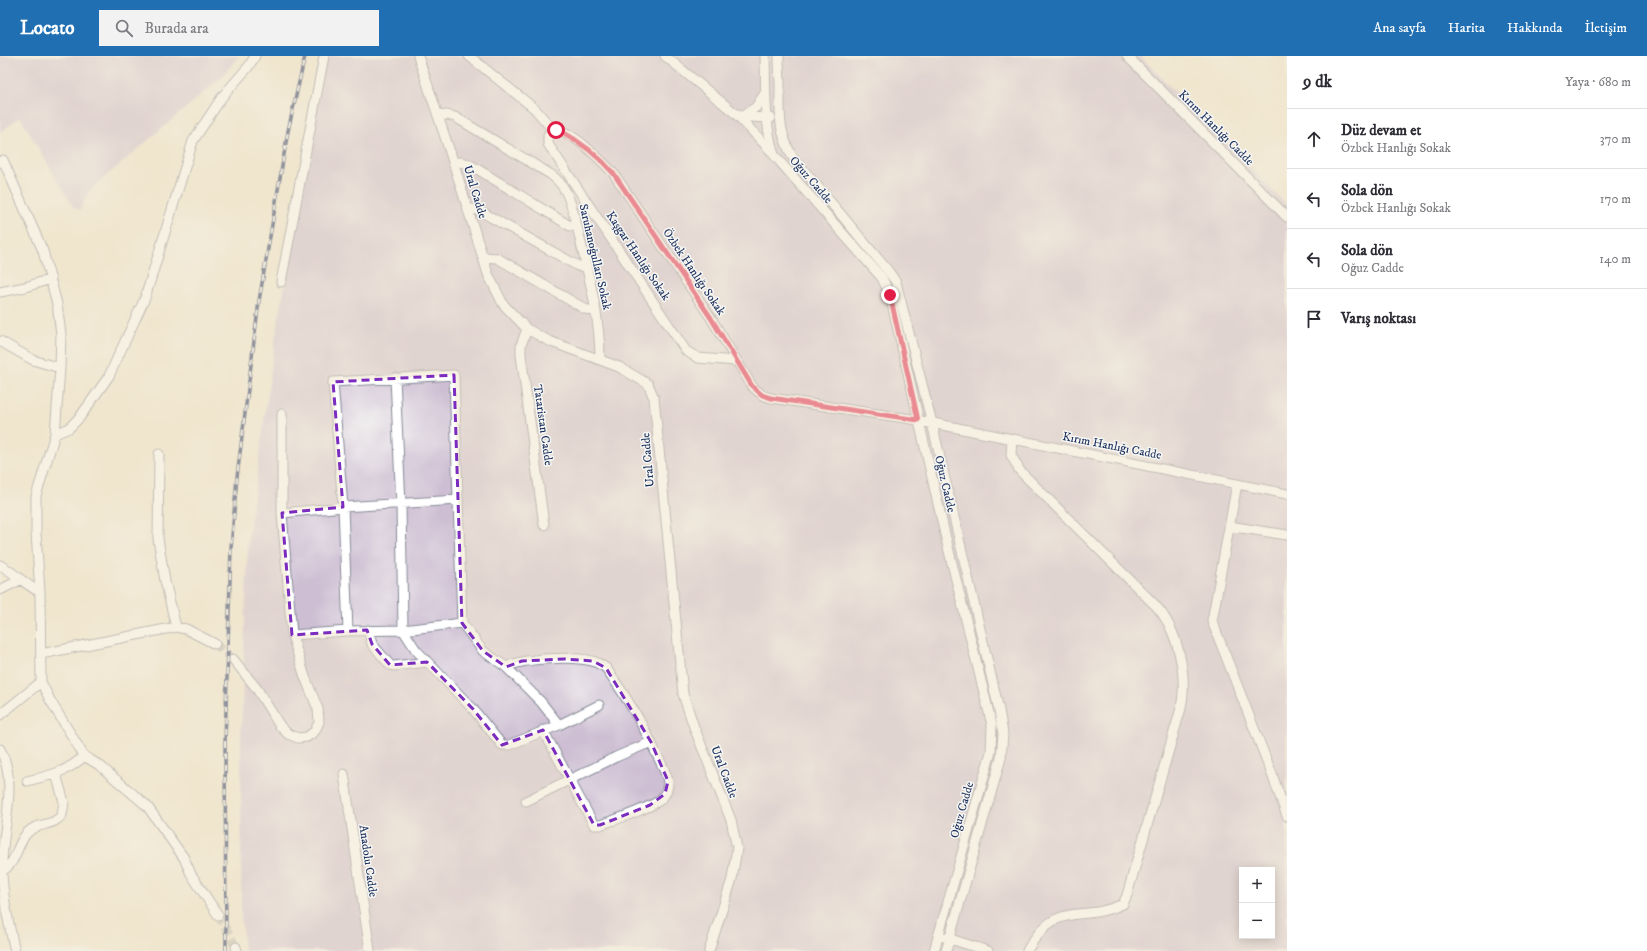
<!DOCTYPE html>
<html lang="tr">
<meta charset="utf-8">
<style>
body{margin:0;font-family:"IM FELL DW Pica",serif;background:#f2f2f3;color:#2b2b33}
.controls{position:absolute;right:12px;bottom:12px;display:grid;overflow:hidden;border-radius:0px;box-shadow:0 2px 10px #0003}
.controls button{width:36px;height:36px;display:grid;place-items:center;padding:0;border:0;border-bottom:1px solid #e1e1e2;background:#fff;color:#2b2b33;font:20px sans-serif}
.stop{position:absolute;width:12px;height:12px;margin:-9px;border:3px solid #e11d48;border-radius:50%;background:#fff}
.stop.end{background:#e11d48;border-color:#fff;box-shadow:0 1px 4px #0008}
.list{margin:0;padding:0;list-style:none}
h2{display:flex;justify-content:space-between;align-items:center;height:52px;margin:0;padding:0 16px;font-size:17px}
h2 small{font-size:13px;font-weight:400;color:#7c7c81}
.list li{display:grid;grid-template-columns:26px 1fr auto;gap:12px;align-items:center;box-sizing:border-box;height:60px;padding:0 16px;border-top:1px solid #e1e1e2}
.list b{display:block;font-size:15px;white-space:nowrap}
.list p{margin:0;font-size:13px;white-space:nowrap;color:#7c7c81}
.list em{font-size:13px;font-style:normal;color:#7c7c81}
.icon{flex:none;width:22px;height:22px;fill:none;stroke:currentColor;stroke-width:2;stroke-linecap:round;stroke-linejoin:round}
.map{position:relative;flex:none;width:1287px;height:895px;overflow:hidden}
header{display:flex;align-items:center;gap:24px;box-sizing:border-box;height:56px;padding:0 20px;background:#1f6fb2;color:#fff}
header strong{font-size:19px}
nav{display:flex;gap:22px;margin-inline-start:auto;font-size:14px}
.search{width:280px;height:36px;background:#f2f2f3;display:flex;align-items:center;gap:10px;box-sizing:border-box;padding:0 14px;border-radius:0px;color:#7c7c81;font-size:15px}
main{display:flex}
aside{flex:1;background:#fff}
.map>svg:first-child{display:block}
.industrial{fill:#cdbed3;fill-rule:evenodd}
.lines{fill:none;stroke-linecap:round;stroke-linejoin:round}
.minor-tunnel{stroke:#c5c1b8;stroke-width:9;stroke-dasharray:9 4.5;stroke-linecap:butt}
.minor-casing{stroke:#868a96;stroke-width:11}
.minor{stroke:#fff;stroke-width:9}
.rail-casing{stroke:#1b2f5e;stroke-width:3.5}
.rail{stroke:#f6f6f2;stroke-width:2;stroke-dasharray:6;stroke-linecap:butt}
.route{stroke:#e11d48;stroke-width:5}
.marked{fill:none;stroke:#7b2cbf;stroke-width:3;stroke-dasharray:8 5;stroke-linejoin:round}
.labels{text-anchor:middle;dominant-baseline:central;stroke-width:3;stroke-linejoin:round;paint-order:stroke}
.street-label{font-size:12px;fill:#1b2f5e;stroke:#f6f6f2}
</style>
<header>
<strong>Locato</strong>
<div class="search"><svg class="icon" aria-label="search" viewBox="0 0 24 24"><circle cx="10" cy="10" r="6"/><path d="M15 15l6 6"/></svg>Burada ara</div>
<nav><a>Ana sayfa</a><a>Harita</a><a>Hakkında</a><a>İletişim</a></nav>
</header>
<main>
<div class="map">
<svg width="1287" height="895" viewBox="0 0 1287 895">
<rect width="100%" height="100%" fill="#f6f6f2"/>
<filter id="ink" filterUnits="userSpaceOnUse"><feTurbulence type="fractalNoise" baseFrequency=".025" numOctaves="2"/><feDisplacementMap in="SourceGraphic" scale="8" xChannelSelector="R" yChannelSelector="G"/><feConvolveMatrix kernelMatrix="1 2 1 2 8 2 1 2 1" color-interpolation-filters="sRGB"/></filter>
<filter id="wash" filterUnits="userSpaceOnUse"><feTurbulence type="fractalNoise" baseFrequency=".012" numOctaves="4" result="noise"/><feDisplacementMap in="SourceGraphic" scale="16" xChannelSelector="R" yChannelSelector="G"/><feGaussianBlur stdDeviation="0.9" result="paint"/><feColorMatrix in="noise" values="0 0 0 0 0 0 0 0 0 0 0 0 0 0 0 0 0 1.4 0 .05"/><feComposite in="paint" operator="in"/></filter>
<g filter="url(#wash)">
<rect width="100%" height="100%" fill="#f0e6ce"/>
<path class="industrial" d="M0 0H239L222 21 89 135 80 154 74 152 20 61 1 76 0 74Z
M326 0H1140L1287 149V895H244L241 858V679L248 484 275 284ZM1242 814H1272V880H1242Z"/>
</g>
<g filter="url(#ink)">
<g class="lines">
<path class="minor-tunnel" d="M215 588 233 603
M218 859 236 891"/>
<g class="minor-casing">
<path id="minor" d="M418 0 451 99 488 218 503 248 527 273 549 285 619 311 648 328 654 342 683 638 694 671 731 764 737 792 732 823 709 895
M469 0 535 53 553 74
M665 0 736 58 771 95
M765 0C766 34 764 66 774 99L882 222 890 239 947 487 992 669 991 696 934 895
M779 0C779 10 780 21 780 31 780 59 778 74 792 100L889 216 896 226 932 367 999 654 1003 678 1001 702 946 895
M1127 0 1287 161
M738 58 750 61 771 62
M438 60 447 59 455 61 550 118C557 123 562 128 566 136 574 153 578 174 582 192 591 229 600 265 600 303
M743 60 756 51 765 37
M553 74C569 71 603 106 614 118L711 262 752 330 762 339 771 342 918 364 1287 438
M553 74 548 79V88L686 295 698 302 736 305
M0 106 3 104 43 195 57 248 61 278 60 312 55 378 36 440V477L40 536 41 626 50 644 84 700 99 709 147 750 184 802 191 818 218 859
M453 107 460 106 469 108 570 170H577
M468 155 473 153 480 155 578 210 587 211
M483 201 497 202 585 253 596 256
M281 226 324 0
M0 236 25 231 51 223
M527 273 521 289V299L544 469
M0 285 33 304 60 312
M395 322 401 448 403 574 416 594 473 653 502 689H509L559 669 599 649
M55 378 69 372 80 361 109 320 145 242 193 85 222 41 249 10 255 0
M1012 383 1011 399 1020 415 1155 549C1178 573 1188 620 1181 652L1127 839 1123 848C1080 868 1056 842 1027 895
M159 398 158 483 165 525 176 571
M1237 428 1212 565 1270 713 1287 760
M282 457 343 451 458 444
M1229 470 1287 479
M0 509C15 517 24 528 40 536
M0 534 20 524
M368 574 372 588 390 609 394 610 427 606
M348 575 343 451 333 326 454 319 462 567 483 595 506 611 541 646 559 669
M292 579 348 575 403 574 462 567
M41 598 176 571 186 573 215 588
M233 603 257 633 280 670 288 678 298 682 307 681 315 675 319 666 318 653 305 621 292 579 282 457V358
M506 611C525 602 572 600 592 605 597 606 601 609 606 612 626 640 644 670 658 701 662 709 667 718 668 726 668 731 666 737 663 741 655 751 614 764 600 769H594L543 674
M0 659 41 626
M0 693C20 731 0 776 2 816 3 843 9 869 15 895
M344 718 370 895
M27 725C48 720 68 716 84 700
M526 745 616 701 651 686
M2 815C17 807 16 789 27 777 37 766 53 771 62 759L64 746 56 718
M944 881 988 895
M236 891 237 895"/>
</g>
<use href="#minor" class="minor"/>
<g class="rail-casing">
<path id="rail" d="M226 895 225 687 231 492 237 421 259 245 288 75 305 0"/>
</g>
<use href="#rail" class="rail"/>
</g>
</g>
<g class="lines" filter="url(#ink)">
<path class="route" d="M556 74H559C581 86 598 99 614 118L711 262 752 330 762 339 771 342 918 364 890 239"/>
</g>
<path d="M0 0H1287V895H0ZM454 319 462 567 483 595 506 611 522 605 564 603 593 605 606 612 651 686 668 725 665 738 650 749 600 769H594L543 674 502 689 473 653 427 606 390 609 372 588 367 574 292 579 282 457 343 451 333 326Z" fill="#f0e6ce" fill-opacity=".55" fill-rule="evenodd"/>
<path class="marked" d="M454 319 462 567 483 595 506 611 522 605 564 603 593 605 606 612 651 686 668 725 665 738 650 749 600 769H594L543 674 502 689 473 653 427 606 390 609 372 588 367 574 292 579 282 457 343 451 333 326Z"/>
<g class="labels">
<g class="street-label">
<text transform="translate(1216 72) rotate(45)">Kırım Hanlığı Cadde</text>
<text transform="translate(811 124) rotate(49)">Oğuz Cadde</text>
<text transform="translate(475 136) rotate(73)">Ural Cadde</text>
<text transform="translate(638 200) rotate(56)">Kaşgar Hanlığı Sokak</text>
<text transform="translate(595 201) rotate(77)">Saruhanoğulları Sokak</text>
<text transform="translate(694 216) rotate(56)">Özbek Hanlığı Sokak</text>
<text transform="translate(543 369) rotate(82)">Tataristan Cadde</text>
<text transform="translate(1112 390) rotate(11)">Kırım Hanlığı Cadde</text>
<text transform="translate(648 404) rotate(-95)">Ural Cadde</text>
<text transform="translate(945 428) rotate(77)">Oğuz Cadde</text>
<text transform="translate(724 716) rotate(69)">Ural Cadde</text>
<text transform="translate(962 754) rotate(-74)">Oğuz Cadde</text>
<text transform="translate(368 805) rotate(82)">Anadolu Cadde</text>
</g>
</g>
</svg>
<div class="controls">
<button>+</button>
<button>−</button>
</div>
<div class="stop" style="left:556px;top:74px"></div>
<div class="stop end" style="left:890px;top:239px"></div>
</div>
<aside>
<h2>9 dk<small>Yaya · 680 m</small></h2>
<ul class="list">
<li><svg class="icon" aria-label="ahead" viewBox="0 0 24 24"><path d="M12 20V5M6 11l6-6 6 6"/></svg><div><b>Düz devam et</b><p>Özbek Hanlığı Sokak</p></div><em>370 m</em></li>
<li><svg class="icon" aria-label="left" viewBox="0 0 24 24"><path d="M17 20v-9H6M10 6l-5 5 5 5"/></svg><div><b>Sola dön</b><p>Özbek Hanlığı Sokak</p></div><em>170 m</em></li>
<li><svg class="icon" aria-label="left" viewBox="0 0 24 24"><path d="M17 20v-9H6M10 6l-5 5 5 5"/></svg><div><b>Sola dön</b><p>Oğuz Cadde</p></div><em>140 m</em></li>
<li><svg class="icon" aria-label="arrive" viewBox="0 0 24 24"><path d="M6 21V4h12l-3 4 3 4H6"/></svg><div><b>Varış noktası</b></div></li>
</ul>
</aside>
</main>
